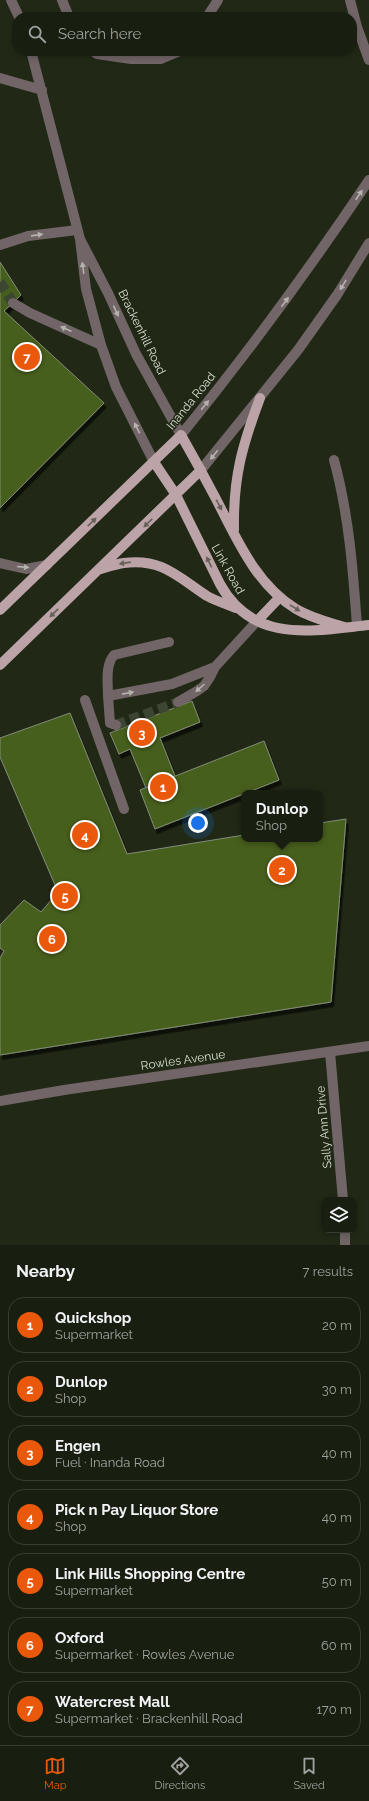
<!DOCTYPE html>
<meta charset="utf-8">
<style>
body{margin:0;font-family:Raleway,sans-serif;background:#222719;color:#f1f3f6}
.controls{position:absolute;right:12px;bottom:12px;display:grid;overflow:hidden;border-radius:8px;box-shadow:0 2px 6px #0003}
.controls button{width:36px;height:36px;display:grid;place-items:center;padding:0;border:0;border-bottom:1px solid #373d30;background:#191f10;color:#f1f3f6;font:20px sans-serif}
.you{position:absolute;left:198px;top:823px;width:14px;height:14px;margin:-10px;border:3px solid #fff;border-radius:50%;background:#1a73e8;box-shadow:0 0 0 6px #1a73e833}
.badge{display:grid;place-items:center;width:26px;height:26px;border-radius:50%;background:#ea580c;color:#fff;font-size:13px;font-weight:700}
.pin{position:absolute;translate:-50% -50%;border:2px solid #fff;box-shadow:0 1px 4px #0006}
.popup{position:absolute;left:241px;top:790px;width:82px;height:52px;box-sizing:border-box;display:grid;place-content:center;border-radius:8px;background:#191f10;filter:drop-shadow(0 1px 3px #0005);font-size:13px;white-space:nowrap;color:#9fa29f}
.popup b{font-size:15px;color:#f1f3f6}
.popup::after{content:'';position:absolute;left:50%;top:100%;margin-left:-8px;border:8px solid transparent;border-top-color:#191f10}
.list{margin:0;padding:0;list-style:none}
h2{display:flex;justify-content:space-between;align-items:center;height:52px;margin:0;padding:0 16px;font-size:17px}
h2 small{font-size:13px;font-weight:400;color:#9fa29f}
.list li{display:grid;grid-template-columns:26px 1fr auto;gap:12px;align-items:center;box-sizing:border-box;height:56px;margin:0 8px 8px;padding:0 8px;border:1px solid #373d30;border-radius:16px}
.list b{display:block;font-size:15px;white-space:nowrap}
.list p{margin:0;font-size:13px;white-space:nowrap;color:#9fa29f}
.list em{font-size:13px;font-style:normal;color:#9fa29f}
.icon{flex:none;width:22px;height:22px;fill:none;stroke:currentColor;stroke-width:2;stroke-linecap:round;stroke-linejoin:round}
.map{position:relative;flex:none;width:369px;height:1245px;overflow:hidden}
.search{position:absolute;background:#191f10;box-shadow:0 2px 6px #0003;left:12px;right:12px;top:12px;height:44px;display:flex;align-items:center;gap:10px;box-sizing:border-box;padding:0 14px;border-radius:16px;color:#9fa29f;font-size:15px}
.sheet{height:500px;background:#191f10}
nav{display:flex;justify-content:space-around;align-items:center;box-sizing:border-box;height:56px;border-top:1px solid #373d30;background:#191f10;font-size:11px;color:#9fa29f}
nav a{display:grid;justify-items:center;gap:2px}
nav .on{color:#ea580c}
.map>svg:first-child{display:block}
.building{fill:#465e1e;stroke:#838d77;filter:url(#shadow)}
.lines{fill:none;stroke-linecap:round;stroke-linejoin:round}
.minor-tunnel{stroke:#3c4432;stroke-width:10;stroke-dasharray:10 5;stroke-linecap:butt}
.minor{stroke:#716567;stroke-width:10}
.major{stroke:#bca3a8;stroke-width:10}
.oneway{fill:#b4b4ad}
.oneway2{fill:#676058}
.labels{text-anchor:middle;dominant-baseline:central;stroke-width:3;stroke-linejoin:round;paint-order:stroke}
.street-label{font-size:12px;fill:#d8ded2;stroke:#212916}
</style>
<div class="map">
<svg width="369" height="1245" viewBox="0 0 369 1245">
<defs>
<filter id="shadow"><feDropShadow dx="2.5" dy="4.5" stdDeviation="0" flood-color="#0009"/></filter>
</defs>
<rect width="100%" height="100%" fill="#212916"/>
<path class="building" d="M0 262 21 295 4 311 104 403 0 508Z
M192 701 200 722 160 738 175 776 146 788 130 749 119 754 110 733Z
M70 713 127 854 244 835V839H320V823L346 819 331 1002 0 1055V958L4 951 0 948V925L24 900 41 912 58 892 0 757V738Z
M264 741 279 780 155 829 140 790Z"/>
<g class="lines">
<path class="minor-tunnel" d="M0 282 13 303
M116 725 178 702"/>
<path class="minor" d="M11 0 19 17
M62 0 69 17
M350 0 357 27 369 60
M207 17 218 0
M31 51 80 239 86 289 101 345 116 387 154 462
M93 51 97 54 131 59H161L180 51
M0 78 42 90
M80 239 108 293 136 354 181 435C248 353 310 268 369 180
M0 245 28 236 77 230
M13 303 30 313 101 345
M334 460C349 515 353 570 357 626
M201 470 298 350 337 295 369 243
M0 563 26 569 47 565
M108 696C108 683 105 665 114 655L169 642
M85 700 124 809
M178 702 197 691 204 686 210 677 215 667 257 621
M116 725 110 723 108 696 172 684 215 667
M330 1052 343 1200
M0 1101 64 1090 369 1046
M345 1245V1230"/>
<path class="major" d="M154 462 176 495 220 584C253 644 312 631 369 625
M234 530C233 478 242 446 260 398
M101 569C108 567 116 564 124 563 162 558 178 577 207 596 216 601 226 604 236 608
M0 610 181 435C193 456 204 476 215 497 236 537 255 584 296 609 311 618 328 622 344 627
M257 621 280 597
M0 665 201 470"/>
</g>
<defs><path id="oneway-solid" d="M-6-.8H1V-3.2L6.5 0L1 3.2V.8H-6Z"/></defs>
<g class="oneway">
<use href="#oneway-solid" transform="translate(359 195) rotate(-57)"/>
<use href="#oneway-solid" transform="translate(37 235) rotate(-8)"/>
<use href="#oneway-solid" transform="translate(83 268) rotate(-98)"/>
<use href="#oneway-solid" transform="translate(343 285) rotate(121)"/>
<use href="#oneway-solid" transform="translate(285 302) rotate(-53)"/>
<use href="#oneway-solid" transform="translate(116 311) rotate(65)"/>
<use href="#oneway-solid" transform="translate(66 329) rotate(-156)"/>
<use href="#oneway-solid" transform="translate(205 405) rotate(-51)"/>
<use href="#oneway-solid" transform="translate(137 428) rotate(-117)"/>
<use href="#oneway-solid" transform="translate(214 455) rotate(129)"/>
<use href="#oneway-solid" transform="translate(23 567) rotate(5)"/>
<use href="#oneway-solid" transform="translate(200 688) rotate(138)"/>
<use href="#oneway-solid" transform="translate(128 693) rotate(-11)"/>
</g>
<g class="oneway2">
<use href="#oneway-solid" transform="translate(219 505) rotate(63)"/>
<use href="#oneway-solid" transform="translate(92 522) rotate(-44)"/>
<use href="#oneway-solid" transform="translate(148 523) rotate(136)"/>
<use href="#oneway-solid" transform="translate(209 562) rotate(-116)"/>
<use href="#oneway-solid" transform="translate(125 563) rotate(172)"/>
<use href="#oneway-solid" transform="translate(295 608) rotate(32)"/>
<use href="#oneway-solid" transform="translate(54 613) rotate(136)"/>
</g>
<g class="labels">
<g class="street-label">
<text transform="translate(142 332) rotate(64)">Brackenhill Road</text>
<text transform="translate(191 401) rotate(-51)">Inanda Road</text>
<text transform="translate(228 569) rotate(61)">Link Road</text>
<text transform="translate(183 1060) rotate(-8)">Rowles Avenue</text>
<text transform="translate(324 1127) rotate(-95)">Sally Ann Drive</text>
</g>
</g>
</svg>
<div class="controls">
<button><svg class="icon" aria-label="layers" viewBox="0 0 24 24"><path d="M12 4l9 5-9 5-9-5zM3 14l9 5 9-5"/></svg></button>
</div>
<div class="you"></div>
<div class="pin badge" style="left:163px;top:787px">1</div>
<div class="pin badge" style="left:282px;top:870px">2</div>
<div class="popup"><b>Dunlop</b>Shop</div>
<div class="pin badge" style="left:142px;top:733px">3</div>
<div class="pin badge" style="left:85px;top:835px">4</div>
<div class="pin badge" style="left:65px;top:896px">5</div>
<div class="pin badge" style="left:52px;top:939px">6</div>
<div class="pin badge" style="left:27px;top:357px">7</div>
<div class="search"><svg class="icon" aria-label="search" viewBox="0 0 24 24"><circle cx="10" cy="10" r="6"/><path d="M15 15l6 6"/></svg>Search here</div>
</div>
<section class="sheet">
<h2>Nearby<small>7 results</small></h2>
<ul class="list">
<li><span class="badge">1</span><div><b>Quickshop</b><p>Supermarket</p></div><em>20 m</em></li>
<li><span class="badge">2</span><div><b>Dunlop</b><p>Shop</p></div><em>30 m</em></li>
<li><span class="badge">3</span><div><b>Engen</b><p>Fuel · Inanda Road</p></div><em>40 m</em></li>
<li><span class="badge">4</span><div><b>Pick n Pay Liquor Store</b><p>Shop</p></div><em>40 m</em></li>
<li><span class="badge">5</span><div><b>Link Hills Shopping Centre</b><p>Supermarket</p></div><em>50 m</em></li>
<li><span class="badge">6</span><div><b>Oxford</b><p>Supermarket · Rowles Avenue</p></div><em>60 m</em></li>
<li><span class="badge">7</span><div><b>Watercrest Mall</b><p>Supermarket · Brackenhill Road</p></div><em>170 m</em></li>
</ul>
</section>
<nav>
<a class="on"><svg class="icon" aria-label="map" viewBox="0 0 24 24"><path d="M3 6l6-2 6 2 6-2v14l-6 2-6-2-6 2zM9 4v14M15 6v14"/></svg>Map</a>
<a><svg class="icon" aria-label="directions" viewBox="0 0 24 24"><path d="M12 3l9 9-9 9-9-9zM9 14v-3h6M13 9l2 2-2 2"/></svg>Directions</a>
<a><svg class="icon" aria-label="saved" viewBox="0 0 24 24"><path d="M7 4h10v16l-5-4-5 4z"/></svg>Saved</a>
</nav>
